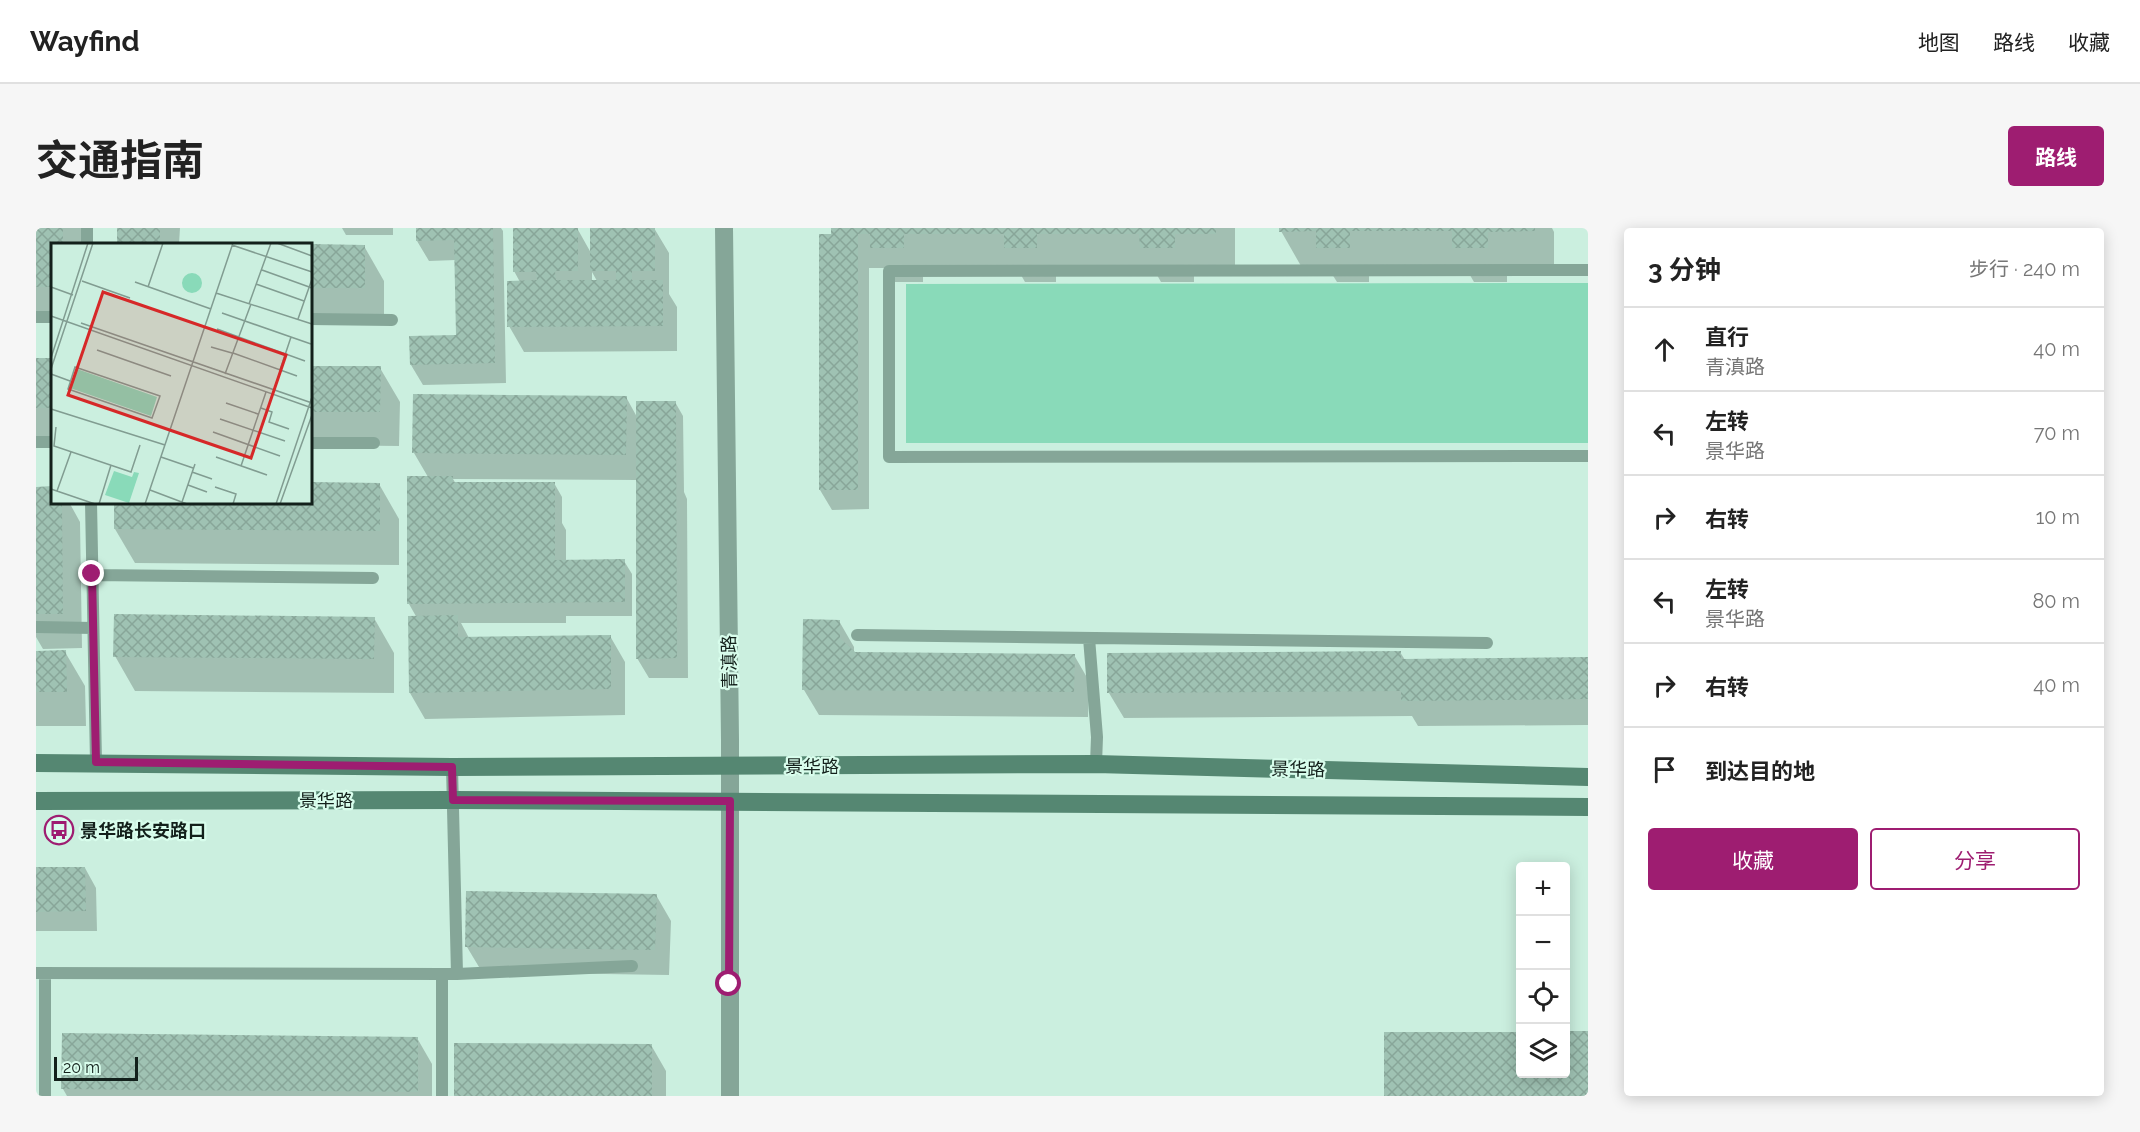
<!DOCTYPE html>
<html lang="zh">
<meta charset="utf-8">
<style>
body{margin:0;font-family:Raleway,"Noto Sans SC",sans-serif;background:#f6f6f6;color:#222}
.controls{position:absolute;right:18px;bottom:18px;display:grid;overflow:hidden;border-radius:6px;box-shadow:0 3px 15px #0003}
.controls button{width:54px;height:54px;display:grid;place-items:center;padding:0;border:0;border-bottom:2px solid #e0e0e0;background:#fff;color:#222;font:30px sans-serif}
.scale{position:absolute;left:18px;bottom:15px;width:84px;box-sizing:border-box;padding-left:6px;border:3px solid #13201b;border-top:0;font-size:16px;line-height:21px;white-space:nowrap;color:#13201b;-webkit-text-stroke:4px #d8fdec;paint-order:stroke}
.stop{position:absolute;width:18px;height:18px;margin:-14px;border:4px solid #9e1d71;border-radius:50%;background:#fff}
.stop.end{background:#9e1d71;border-color:#fff;box-shadow:0 2px 6px #0008}
.list{margin:0;padding:0;list-style:none}
h2{display:flex;justify-content:space-between;align-items:center;height:78px;margin:0;padding:0 24px;font-size:26px}
h2 small{font-size:20px;font-weight:400;color:#767676}
.list li{display:grid;grid-template-columns:39px 1fr auto;gap:18px;align-items:center;box-sizing:border-box;height:84px;padding:0 24px;border-top:2px solid #e0e0e0}
.list b{display:block;font-size:22px;white-space:nowrap}
.list p{margin:0;font-size:20px;white-space:nowrap;color:#767676}
.list em{font-size:20px;font-style:normal;color:#767676}
.actions{display:flex;gap:12px;padding:18px 24px}
.actions a{flex:1;padding:14px 0;border:2px solid #9e1d71;border-radius:6px;text-align:center;font-size:21px;color:#9e1d71}
.actions .main{background:#9e1d71;color:#fff}
.icon{flex:none;width:33px;height:33px;fill:none;stroke:currentColor;stroke-width:2;stroke-linecap:round;stroke-linejoin:round}
.map{position:relative;flex:none;width:1552px;height:868px;overflow:hidden;border-radius:6px}
header{display:flex;align-items:center;gap:36px;box-sizing:border-box;height:84px;padding:0 30px;background:#fff;border-bottom:2px solid #e0e0e0}
header strong{font-size:28px}
nav{display:flex;gap:33px;margin-inline-start:auto;font-size:21px}
.intro{display:flex;align-items:center;justify-content:space-between;box-sizing:border-box;height:144px;padding:0 36px}
h1{margin:0;font-size:42px}
.button{padding:15px 27px;border-radius:6px;background:#9e1d71;color:#fff;font-size:21px;font-weight:700}
main{display:flex;gap:36px;padding:0 36px}
aside{flex:1;background:#fff;border-radius:6px;box-shadow:0 3px 15px #0003}
.map>svg:first-child{display:block}
.grass{fill:#89dab9}
.shadow{fill:#0003;fill-rule:evenodd}
.building{fill:url(#building-cross-hatch)}
.lines{fill:none;stroke-linecap:round;stroke-linejoin:round}
.lane{stroke:#85a698;stroke-width:12}
.street{stroke:#85a698;stroke-width:18}
.secondary{stroke:#558772;stroke-width:18}
.route{stroke:#9e1d71;stroke-width:8}
.labels{text-anchor:middle;dominant-baseline:central;stroke-width:4.5;stroke-linejoin:round;paint-order:stroke}
.street-label{font-size:18px;fill:#13201b;stroke:#d8fdec}
.poi-label{font-size:18px;font-weight:bold;fill:#13201b;stroke:#d8fdec;text-anchor:start}
.inset-road{fill:none;stroke:#819c91;stroke-width:1.5}
.view{fill:#d62828;fill-opacity:0.15;stroke:#d62828;stroke-width:3}
.inset-edge{fill:none;stroke:#13201b;stroke-width:3}
</style>
<header>
<strong>Wayfind</strong>
<nav><a>地图</a><a>路线</a><a>收藏</a></nav>
</header>
<div class="intro"><h1>交通指南</h1><a class="button">路线</a></div>
<main>
<div class="map">
<svg width="1552" height="868" viewBox="0 0 1552 868">
<defs>
<pattern id="building-cross-hatch" width="8" height="8" patternUnits="userSpaceOnUse" patternTransform="scale(1.5)"><rect width="8" height="8" fill="#9fc2b3"/><path d="M0 0l8 8M0 8l8-8" fill="none" stroke="#88a699"/></pattern>
</defs>
<rect width="100%" height="100%" fill="#cbefdf"/>
<path class="grass" d="M1552 55V215H870V56Z"/>
<path class="shadow" d="M0 0H46V16H16V93H0Z
M82 0H144L143 16H178H82Z
M306 0H357V7H310Z
M381 0H465L467 3 470 155 387 157 375 137 421 109 420 32 393 33 381 13Z
M541 0 555 25 618 0 633 25V66L641 79V123L488 124 473 98 484 54 478 43ZM556 44 561 53H556Z
M796 0H1199V40H1158V54H1125L1117 40H1020V54H989L981 40H887V54H856L848 40H833V281L796 282 784 262 797 8Z
M1245 0H1516L1518 4V37L1471 38V54H1438L1428 37H1333V54H1301L1291 38H1265L1245 3Z
M274 18H328L348 53V95L274 94Z
M0 131H16V214H0Z
M274 139 344 140 364 174 363 218 274 217Z
M590 169 601 189 639 174 647 188 648 264 651 271 652 450H613L601 430V252L417 251 420 256 518 255 526 269V295L530 302V333H588L596 346V388H530V395H425L433 410 574 408 589 434V487L389 491 374 465 381 390 373 376 392 249 378 225Z
M343 256 363 291V337L99 335 79 301 274 274Z
M0 260H16V274H33L44 294 46 420 7 421 0 409Z
M338 390 358 425V465L99 463 79 428Z
M803 393 818 419V425L1038 427 1053 453 1052 489 783 487 768 462Z
M0 424H29L49 458 50 498H0Z
M1364 424 1369 432 1552 431V497L1382 498 1376 488 1088 490 1073 465Z
M49 640 60 660 61 703H0V641Z
M620 667 635 693 633 747 446 744 431 719Z
M1484 805V846H1530V805H1552V868H1350V806Z
M381 810 396 836V868H31L27 861Z
M615 817 630 843V868H419Z"/>
<path class="building" d="M0 0H27V16H16V59H0Z
M81 0H124V16H81Z
M380 0H457L459 135 374 137 373 108 420 107 418 12 380 13Z
M477 0H542V43H519L520 52H580V43H554V0H619V43H596V52H627V98L471 99V53L501 52 500 44H477Z
M795 0H1180V6H1139V20H1104L1103 6H1001V20H968V6H868V20H834V6H822V262H783V6H795Z
M1243 0H1499V3L1452 4V20H1416V3H1314V20H1280V3L1243 4Z
M274 16 329 17V60H274Z
M0 130H16V180H0Z
M274 138H345L344 184H274Z
M377 166 591 168 590 227 376 225Z
M600 173H640L641 430 600 431Z
M371 248H417V254H519V332L589 331V374L371 376Z
M274 254 344 255V303L78 301V274H274Z
M16 258V274H26L27 386H0V259Z
M78 386 339 389 338 431 77 429Z
M422 387V409L575 407V461L373 465 372 388Z
M767 391 804 392V410L819 424 1039 426 1038 464 766 462Z
M30 422 31 464H0V423Z
M1365 423V431L1552 429V471L1365 473V463L1071 465V425Z
M0 639H49L50 683 0 684Z
M430 663 621 666 619 722 429 719Z
M1530 803H1552V868H1348V804H1484V846H1530Z
M26 805 382 809V864L25 861Z
M418 815 616 816V868H418Z"/>
<g class="lines">
<path class="lane" d="M51 0V16
M1552 42 853 43V229L1552 228
M0 89H16
M274 91 356 92
M0 214H16
M274 215H338
M55 274 60 534
M56 347 337 350
M0 399 57 400
M821 407 1451 415
M1053 410 1061 509 1060 536
M0 745 406 746
M9 745V868
M421 746 596 738
M406 868V746H421L416 539"/>
<path class="street" d="M688 0 694 511V868"/>
<path class="secondary" d="M0 535 416 539 1060 536 1552 549
M0 573 417 572 1552 579"/>
</g>
<g class="lines">
<path class="route" d="M56 346 60 534 416 539 417 572 694 573 693 756"/>
</g>
<defs>
<g id="bus-ring" transform="scale(1.5)"><circle r="9.5" fill="#d8fdec" stroke="#9e1d71" stroke-width="1.5"/><path d="M-5-6H5V4H4V6H2V4H-2V6H-4V4H-5ZM-3.5-4V0h7V-4ZM-3.5 1.2v1.5H-2V1.2ZM2 1.2v1.5H3.5V1.2Z" fill="#9e1d71"/></g>
</defs>
<g fill-rule="evenodd">
<use href="#bus-ring" x="23" y="602"/>
</g>
<g class="labels">
<g class="street-label">
<text transform="translate(693 434) rotate(-91)">青滇路</text>
<text x="776" y="538">景华路</text>
<text transform="translate(1262 541) rotate(1)">景华路</text>
<text x="290" y="572">景华路</text>
</g>
<g class="poi-label">
<text x="44" y="602">景华路长安路口</text>
</g>
</g>
<g transform="translate(15 15)">
<rect width="261" height="261" fill="#cbefdf"/>
<path d="M131 40a10 10 0 1 1 20 0a10 10 0 1 1-20 0ZM26 126 106 154 100 173 19 145ZM63 228 81 234 83 229 88 230 78 260 54 252Z" fill="#89dab9"/>
<path class="inset-road" d="M226 0 261 13M181 2 261 29M211 27 261 45M31 38 79 55M84 39 160 66M205 41 253 58M0 44 22 52M97 44 112 0M165 50 261 81M198 61 220 0M171 70 260 101M0 73 261 165M247 76 261 36M30 80 261 160M166 86 254 118M160 104 181 110M46 107 120 133M182 110 246 133M0 115 37 0M24 124 109 153 101 175 17 146ZM0 126 42 0M229 127 240 94M0 131 19 138M174 131 200 61M175 160 207 171M210 165 221 169 218 179 238 186M0 166 114 202M169 176 234 198M5 184 3 203 80 229 89 202M162 189 229 213M110 214 142 225M165 214 216 232M190 223 215 149M141 229 161 236M137 242 156 249M164 244 185 251 182 261M0 246 44 261M99 247 136 261M6 248 20 209M131 259 144 221M48 261 60 222M94 261 182 0M225 261 261 154M229 261 261 172"/>
<path class="view" d="M52 49 235 112 200 215 17 152Z"/>
<rect width="261" height="261" class="inset-edge"/>
</g>
</svg>
<div class="controls">
<button>+</button>
<button>−</button>
<button><svg class="icon" aria-label="locate" viewBox="0 0 24 24"><circle cx="12" cy="12" r="6"/><path d="M12 2v4M12 18v4M2 12h4M18 12h4"/></svg></button>
<button><svg class="icon" aria-label="layers" viewBox="0 0 24 24"><path d="M12 4l9 5-9 5-9-5zM3 14l9 5 9-5"/></svg></button>
</div>
<div class="scale">20 m</div>
<div class="stop" style="left:693px;top:756px"></div>
<div class="stop end" style="left:56px;top:346px"></div>
</div>
<aside>
<h2>3 分钟<small>步行 · 240 m</small></h2>
<ul class="list">
<li><svg class="icon" aria-label="ahead" viewBox="0 0 24 24"><path d="M12 20V5M6 11l6-6 6 6"/></svg><div><b>直行</b><p>青滇路</p></div><em>40 m</em></li>
<li><svg class="icon" aria-label="left" viewBox="0 0 24 24"><path d="M17 20v-9H6M10 6l-5 5 5 5"/></svg><div><b>左转</b><p>景华路</p></div><em>70 m</em></li>
<li><svg class="icon" aria-label="right" viewBox="0 0 24 24"><path d="M7 20v-9h11M14 6l5 5-5 5"/></svg><div><b>右转</b></div><em>10 m</em></li>
<li><svg class="icon" aria-label="left" viewBox="0 0 24 24"><path d="M17 20v-9H6M10 6l-5 5 5 5"/></svg><div><b>左转</b><p>景华路</p></div><em>80 m</em></li>
<li><svg class="icon" aria-label="right" viewBox="0 0 24 24"><path d="M7 20v-9h11M14 6l5 5-5 5"/></svg><div><b>右转</b></div><em>40 m</em></li>
<li><svg class="icon" aria-label="arrive" viewBox="0 0 24 24"><path d="M6 21V4h12l-3 4 3 4H6"/></svg><div><b>到达目的地</b></div></li>
</ul>
<div class="actions"><a class="main">收藏</a><a>分享</a></div>
</aside>
</main>
